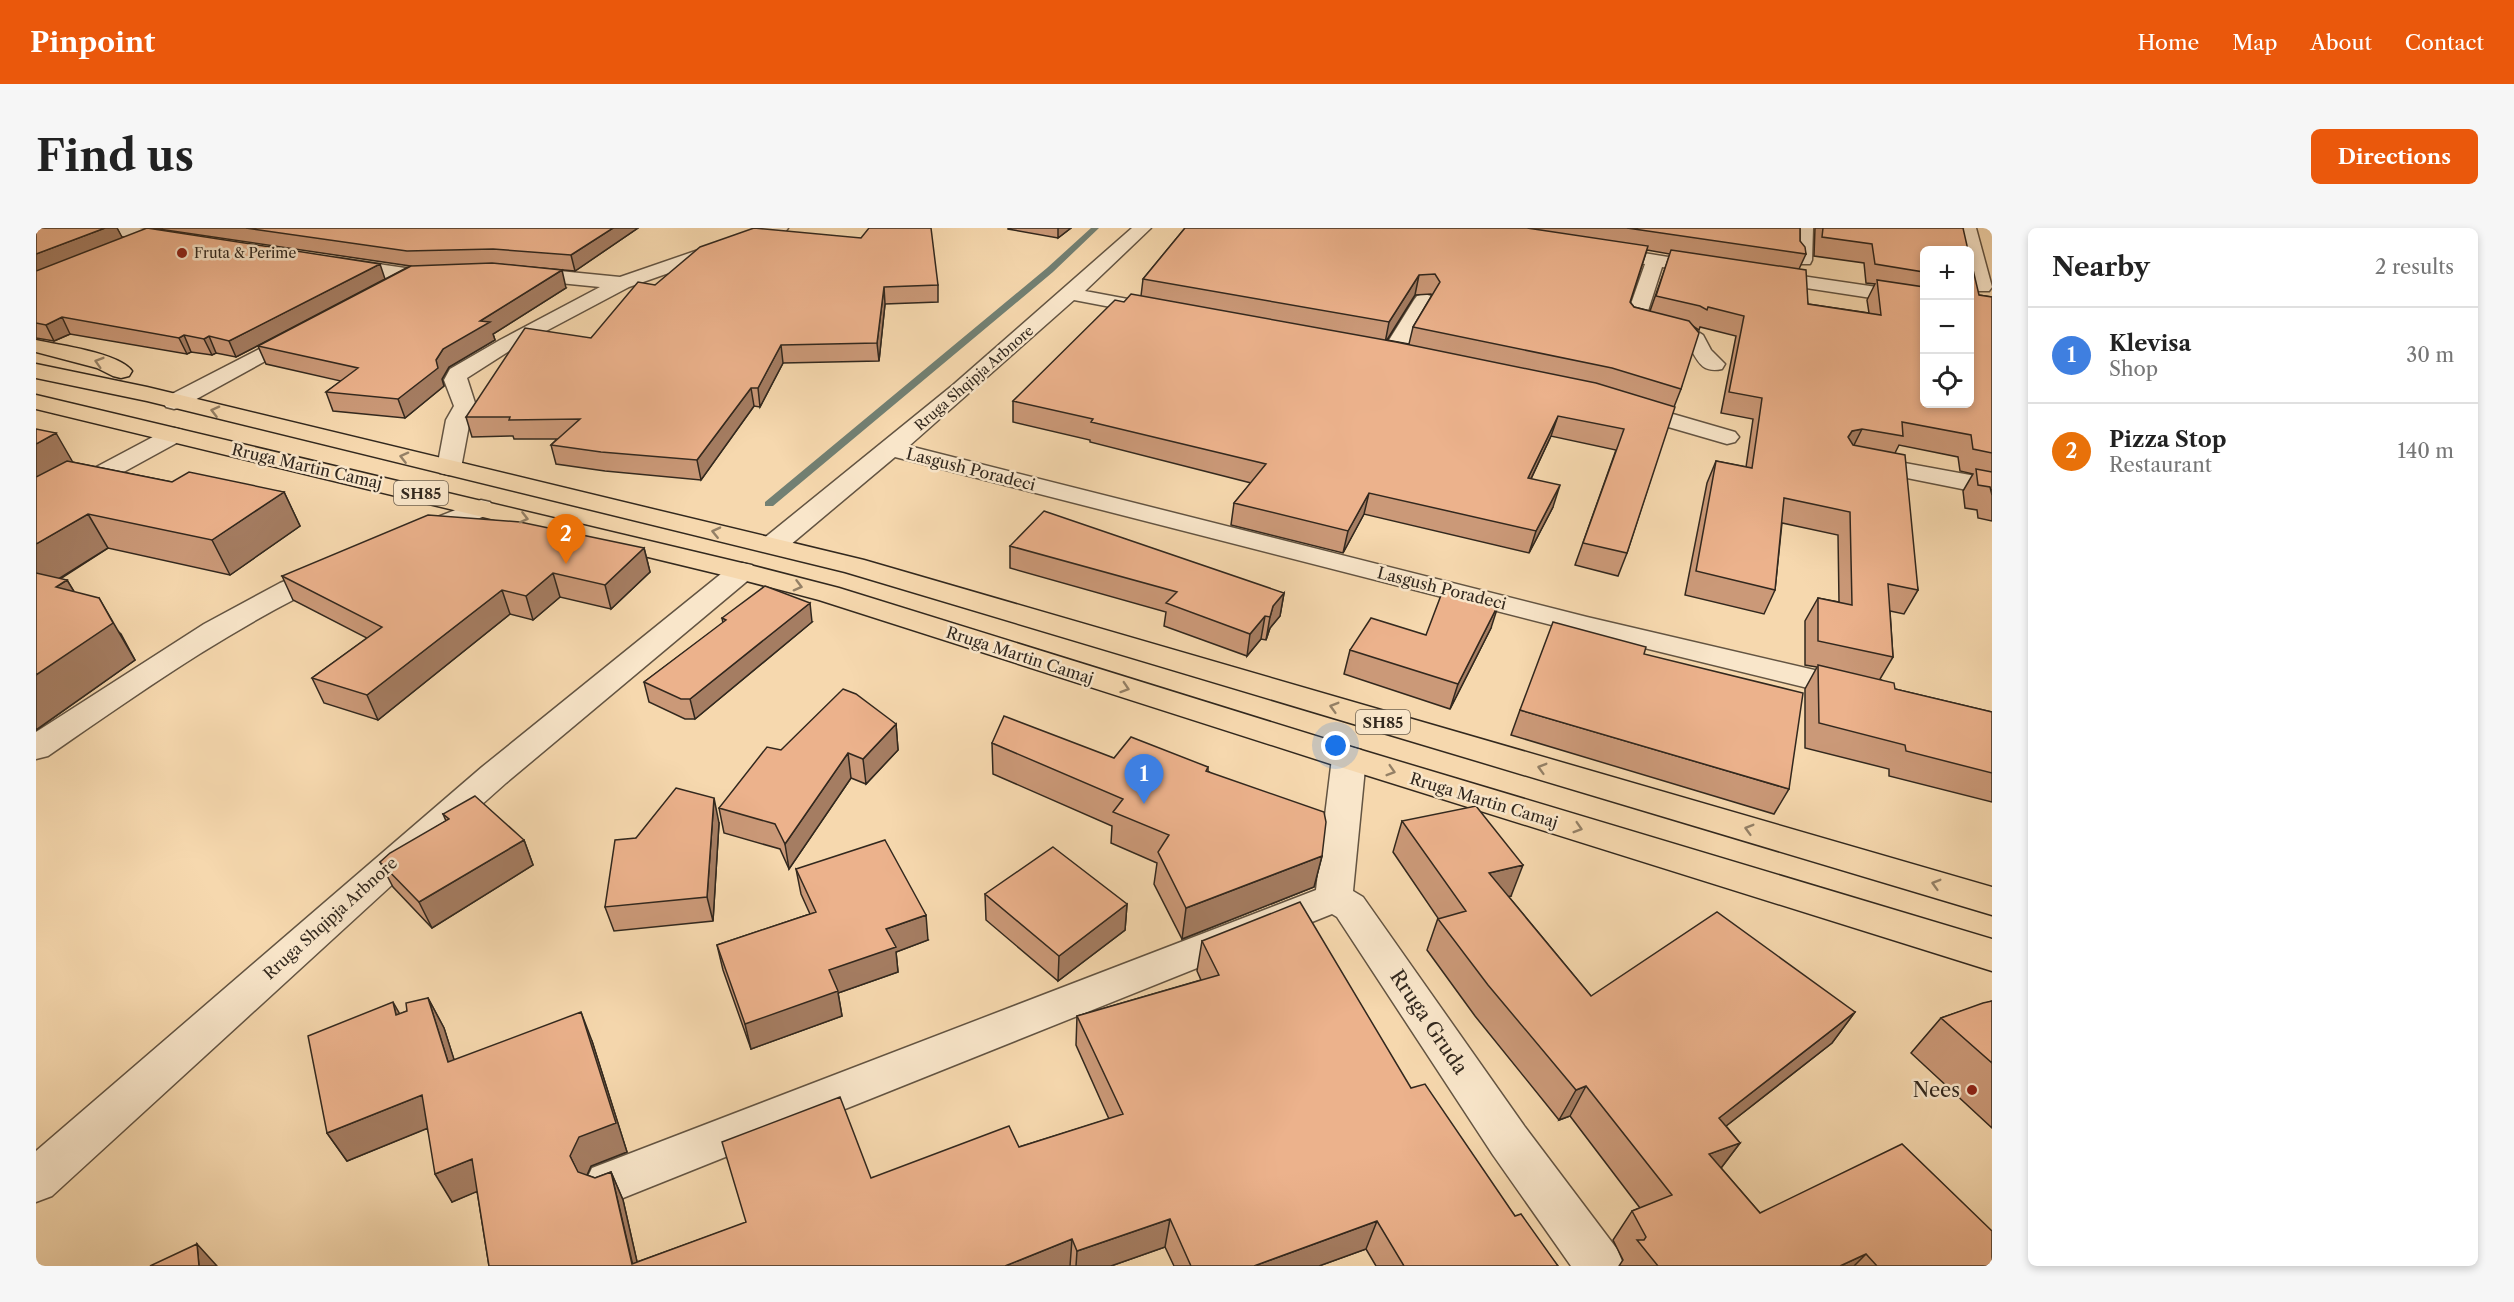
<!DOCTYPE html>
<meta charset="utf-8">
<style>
body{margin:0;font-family:"Libre Caslon Text",serif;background:#f6f6f6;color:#222}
.controls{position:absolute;right:18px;top:18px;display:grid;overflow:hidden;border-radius:9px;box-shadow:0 3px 9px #0003}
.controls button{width:54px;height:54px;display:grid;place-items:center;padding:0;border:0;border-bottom:2px solid #e0e0e0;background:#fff;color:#222;font:30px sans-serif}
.you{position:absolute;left:1300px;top:518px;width:21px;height:21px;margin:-15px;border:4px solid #fff;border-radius:50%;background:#1a73e8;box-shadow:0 0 0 9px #1a73e833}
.badge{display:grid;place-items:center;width:39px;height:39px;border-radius:50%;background:#ea580c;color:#fff;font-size:20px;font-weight:700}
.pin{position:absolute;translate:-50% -50px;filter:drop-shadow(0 2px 3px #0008)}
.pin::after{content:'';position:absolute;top:32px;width:21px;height:18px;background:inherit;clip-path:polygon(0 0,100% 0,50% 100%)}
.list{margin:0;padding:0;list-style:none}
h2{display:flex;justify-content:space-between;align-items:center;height:78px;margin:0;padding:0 24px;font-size:26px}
h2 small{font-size:20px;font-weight:400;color:#767676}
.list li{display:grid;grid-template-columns:39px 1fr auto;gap:18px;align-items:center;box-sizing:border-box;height:96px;padding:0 24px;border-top:2px solid #e0e0e0}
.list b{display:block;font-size:22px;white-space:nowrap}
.list p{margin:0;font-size:20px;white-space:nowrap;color:#767676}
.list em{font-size:20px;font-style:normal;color:#767676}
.icon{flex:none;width:33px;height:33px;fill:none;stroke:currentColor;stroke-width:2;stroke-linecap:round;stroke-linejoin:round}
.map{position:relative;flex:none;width:1956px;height:1038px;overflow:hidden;border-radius:9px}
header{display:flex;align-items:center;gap:36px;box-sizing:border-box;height:84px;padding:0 30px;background:#ea580c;color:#fff}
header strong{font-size:28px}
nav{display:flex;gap:33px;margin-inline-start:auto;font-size:21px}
.intro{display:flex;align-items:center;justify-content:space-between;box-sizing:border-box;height:144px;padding:0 36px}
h1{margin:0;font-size:42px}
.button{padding:15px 27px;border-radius:9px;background:#ea580c;color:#fff;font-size:21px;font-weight:700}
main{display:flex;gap:36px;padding:0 36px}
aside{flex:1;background:#fff;border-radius:9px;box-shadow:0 3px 9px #0003}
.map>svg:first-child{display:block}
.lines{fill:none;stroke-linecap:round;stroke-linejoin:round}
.stream{fill:#728073;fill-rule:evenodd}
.minor-casing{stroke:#635442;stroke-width:3}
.highway-casing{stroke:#32281e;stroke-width:3}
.minor{fill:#f9e6ca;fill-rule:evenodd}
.highway{fill:#f6d8ae;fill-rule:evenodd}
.wall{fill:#cb9978;stroke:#32281e;stroke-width:1.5;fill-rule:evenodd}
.shaded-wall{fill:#a57d62;stroke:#32281e;stroke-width:1.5}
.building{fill:#ecb28c;stroke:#32281e;stroke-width:1.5}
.oneway{stroke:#948066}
.poi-dot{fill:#8f2418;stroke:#f9e6ca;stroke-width:2}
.labels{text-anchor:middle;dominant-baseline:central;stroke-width:5;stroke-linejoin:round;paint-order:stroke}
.far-poi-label{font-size:14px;fill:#32281e;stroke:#f9e6ca;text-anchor:start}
.far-street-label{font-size:14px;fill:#32281e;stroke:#f9e6ca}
.shield{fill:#f9e6ca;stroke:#6e6152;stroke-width:1.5}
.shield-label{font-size:15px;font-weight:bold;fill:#32281e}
.street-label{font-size:16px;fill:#32281e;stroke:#f9e6ca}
.near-street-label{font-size:20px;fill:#32281e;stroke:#f9e6ca}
.near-poi-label{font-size:20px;fill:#32281e;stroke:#f9e6ca;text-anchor:end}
</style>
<header>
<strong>Pinpoint</strong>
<nav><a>Home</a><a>Map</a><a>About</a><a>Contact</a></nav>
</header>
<div class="intro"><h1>Find us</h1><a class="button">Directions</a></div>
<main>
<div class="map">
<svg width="1956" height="1038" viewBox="0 0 1956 1038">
<rect width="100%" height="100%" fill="#f6d8ae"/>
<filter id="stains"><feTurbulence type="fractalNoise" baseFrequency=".00333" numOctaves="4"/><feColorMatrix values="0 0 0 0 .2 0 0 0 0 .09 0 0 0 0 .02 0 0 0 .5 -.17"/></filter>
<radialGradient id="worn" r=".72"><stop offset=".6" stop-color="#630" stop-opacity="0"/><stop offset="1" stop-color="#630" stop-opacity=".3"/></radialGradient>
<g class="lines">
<path class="stream" d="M1055 0H1063L1017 44 737 278H729V274L1011 40Z"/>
<g class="minor-casing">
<path id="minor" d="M57 0H103L143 6 149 7 152 11 149 15 143 16 66 5 60 4Z
M726 0H752L749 4 593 59 478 120 431 150 440 178 434 192 425 240 422 245 413 247 404 245 401 240 410 192 418 178 408 152 414 141 464 112 564 59 483 51 476 49 474 45 476 41 483 39 584 49Z
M1096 0H1115L1049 63 1129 78 1132 82 1129 86 1122 88 1038 72 873 218 1551 389 1817 451 1828 454 1833 461 1828 468 1817 471 1539 403 859 229 747 323 737 325 727 323 723 317 727 311 917 157Z
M1759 0H1777L1776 32 1774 36H1760L1758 32Z
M1922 0H1940L1956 59 1953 63H1939C1931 51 1934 36 1934 22H1928Z
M1565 18 1681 37 1683 41 1681 45 1674 47 1626 39 1610 89 1656 100 1667 107 1675 122 1689 136 1686 141C1663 146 1661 129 1651 115 1643 105 1605 101 1592 97L1589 93 1609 36 1559 28 1556 24 1559 20Z
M301 30 376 41H415L417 45 415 49C380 58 329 49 294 40L292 36 294 32Z
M1725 42 1888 66V78L1718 52 1715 48 1718 44Z
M1388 66 1395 68 1398 72 1367 125 1364 130 1356 131 1348 130 1345 125 1378 72 1381 68Z
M266 99 273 101 276 105 273 109 146 179 138 181 130 179 127 174 130 169Z
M1592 173 1699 204 1703 209 1699 214 1691 216 1584 185 1581 180 1584 175Z
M138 200 146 202 150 207 146 212 9 287 0 289V271L130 202Z
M1825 227 1956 251V267L1816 239 1813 234 1816 229Z
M445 272 454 274 458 280 454 286 380 315 371 313 367 307 371 301Z
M294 335 304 337 308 343 304 349C199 397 106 463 12 528L0 531V504L168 396 244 355Z
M706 335 716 337 720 343 716 349 470 555 369 645 16 968 0 974V923L446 539 696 337Z
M1313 519 1325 522 1330 530 1317 663 1327 669 1489 899 1581 1021 1588 1038H1535L1457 927 1301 689 1296 686 572 976 556 970 549 955 556 940 1280 662 1296 530 1301 522Z"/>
</g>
<g class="highway-casing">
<path id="highway" d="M0 112C22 117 84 125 96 143L93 148 85 150 77 148 61 140 0 124Z
M0 136 111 159 828 332 1956 659V687L809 344 111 173 0 150Z
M0 167 706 335 803 360 1325 522 1956 711V743L1301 538 783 372 699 350 0 181Z"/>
</g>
<use href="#minor" class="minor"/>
<use href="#highway" class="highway"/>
</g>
<path class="wall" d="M0 0H81L86 10 349 51 200 129 180 125 176 127 155 124 151 126 34 106 18 113 0 110Z
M116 0H602L539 43 461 36 530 60 457 106 459 112 413 139 406 151 408 158 369 190 297 183 290 164 305 153 230 136 222 118 374 38Z
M972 0H1035L1022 10 972 1Z
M1149 0H1764V13L1770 26 1763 41 1772 76 1833 85 1831 72 1839 56 1830 55 1828 35 1778 28 1779 0H1927L1888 22V176L1943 67 1956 69V293L1942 290 1941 282 1929 280 1927 263 1937 246 1924 243 1922 229 1863 217 1859 225 1882 362 1868 386 1854 383 1857 429 1844 451 1859 461 1956 484V574L1853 548V541L1769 520V461L1781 439 1769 437V393L1782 370 1803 374 1802 307 1746 295 1739 362 1728 386 1649 367 1671 255 1680 233 1710 239 1717 191 1685 185 1700 108 1664 99 1663 102 1657 98 1645 161 1638 179 1591 325 1582 348 1539 337 1580 222 1515 208 1495 251 1517 279 1493 325 1328 286 1307 325 1195 297 1198 275 1215 255 1054 214V212L977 194V173L1088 74 1105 68 1107 51ZM1611 22 1634 26 1614 83 1598 79 1594 74ZM1395 66 1396 67 1377 99 1373 116 1351 112 1379 67Z
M825 10 902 57V74L849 76 843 133 747 135 724 179 718 178 665 252 569 243 520 236 515 217 521 211H478L477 208 436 209 430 189 555 110 619 57Z
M36 234 136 254 248 264 264 298 194 347 72 320 24 351 31 352 38 364 85 406 99 432 0 502Z
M974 318 1248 365 1244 388 1234 400 1230 412 1225 411 1211 428 1128 398 1130 384 974 340Z
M608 320 614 344 575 381 524 369 497 392 474 386 342 492 288 475 276 450 331 410 257 372 246 348Z
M686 390 776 394 659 491H649L613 474 608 454 687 395Z
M1455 400 1414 481 1308 446 1314 422 1390 407Z
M1484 482 1753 561 1738 586 1475 507Z
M860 496 862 522 830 556 815 550 753 641 744 621 688 605 683 580Z
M956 515 1078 530 1172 539V543L1286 628 1278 659 1146 711 1118 656 1121 635 1075 615 1076 598 957 546Z
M407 586 488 612 497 637 396 700 357 659 344 634 410 593Z
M1366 593 1475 668 1473 669 1555 768 1819 784 1796 815 1690 898 1704 915 1685 940 1724 985 1956 1038H1583L1587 1032 1577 1012 1596 983 1604 980 1534 888 1523 892 1439 788 1391 722 1402 690 1357 624Z
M683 595 677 693 578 703 569 679 600 610Z
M760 641 892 712 860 724 862 744 802 765 806 788 715 821 687 742 681 717 774 686 765 666Z
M949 666 1091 676 1089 702 1022 753 950 692Z
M1166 713 1375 860 1479 988 1522 1038H1340L1330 1021 1283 1038H1138L1129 1019 1075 1038H453L441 963 416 974 391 900 311 933 291 905 364 786 371 783 392 770 408 800 418 832 556 813 591 924 555 938 551 947 559 950 575 944 587 972 601 1034 835 950 983 919 1073 891 1040 817 1041 788 1165 752 1161 743Z
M1956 773V900L1875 825 1905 790Z"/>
<path class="shaded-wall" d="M69 0H81L87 11 0 45V26Z
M577 0H602L539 43 535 27Z
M1022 0H1035L1022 10Z
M344 36 349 51 200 129 193 113Z
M526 42 530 60 457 106 459 112 413 139 406 151 408 158 369 190 362 171 400 132 407 121 444 93Z
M1383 47 1379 67 1349 115 1353 94Z
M848 59 849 76 843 133 841 115Z
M26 89 34 106 18 113 10 97Z
M148 107 155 124 151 126 143 110Z
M173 108 180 125 176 127 168 111Z
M745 117 747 135 724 179 722 160Z
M715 160 718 178 665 252 661 232Z
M1522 188 1515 208 1485 272 1492 250Z
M1826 201 1815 223 1812 209 1816 203Z
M20 205 39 238 0 270V216Z
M1524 257 1517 279 1493 325 1500 303Z
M248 264 264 298 194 347 176 312Z
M1333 265 1328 286 1307 325 1312 303Z
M52 286 72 320 0 365V316Z
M608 320 614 344 575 381 569 357Z
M517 345 524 369 497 392 490 368Z
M31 352 53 388 20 359Z
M466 362 474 386 342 492 331 467Z
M1248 365 1244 388 1234 400 1230 412 1234 389 1237 378Z
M63 370 99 432 0 502V447Z
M774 375 776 394 659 491 654 471Z
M1463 375 1455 400 1414 481 1422 456Z
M1229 388 1225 411 1211 428 1214 406Z
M860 496 862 522 830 556 827 531Z
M812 525 815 550 753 641 749 616Z
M678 570 683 595 677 693 671 669Z
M488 612 497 637 396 700 383 674Z
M1286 628 1278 659 1146 711 1150 680Z
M1487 637 1475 668 1441 676 1453 645Z
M1091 676 1089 702 1022 753 1023 728Z
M890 687 892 712 860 724 862 744 802 765 806 788 715 821 709 796 793 742 850 701Z
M392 770 408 800 428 863 412 834Z
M357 774 374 804 360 787Z
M545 784 556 813 591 924 555 938 547 956 534 928Z
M1819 784 1796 815 1662 920 1683 890Z
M1550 858 1534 888 1523 892 1540 862Z
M386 867 402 896 311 933 291 905Z
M1704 915 1682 944 1673 926Z
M436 931 452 959 416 974 399 946Z
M575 944 587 972 602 1038H597Z
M1134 991 1129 1019 1075 1038H1040L1041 1023Z
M1341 993 1330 1021 1283 1038H1218Z
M1036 1011 1034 1038H969Z
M161 1016 181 1038H163Z
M1830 1026 1818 1038H1804Z"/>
<path class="building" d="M0 0H69L0 26Z
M111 0 344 36 193 113 173 108 168 111 148 107 143 110 26 89 10 97 0 95V43Z
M210 0H577L535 27 457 21 371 23Z
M718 0 825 10 833 0H895L902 57 848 59 841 115 745 117 722 160H715L661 232 565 224 515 217 544 191 473 192 474 189H430L489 100 555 110 602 54 619 57 664 19Z
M1149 0H1491L1612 18 1594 74 1598 79 1653 93 1663 105 1645 161 1576 140 1377 99 1404 54 1399 46 1383 47 1353 94 1107 51Z
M1591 0H1764V13L1769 19 1770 26Z
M1787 0H1927L1932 22H1888V44L1839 36 1836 16 1786 9Z
M1635 22 1770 42 1772 76 1845 87 1841 52 1888 59V176H1934V29L1943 67 1956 69V225L1937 221 1935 207 1866 194 1867 208 1826 201 1816 203 1812 209 1817 217 1869 227 1882 362 1852 356 1857 429 1782 413V370L1816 377 1814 284 1748 270 1739 362 1660 343 1680 233 1716 240 1726 170 1693 164 1708 88 1672 79 1671 82 1664 78 1620 68Z
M456 35 526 42 444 93 454 94 407 121 400 132 402 140 362 171 290 164 322 140 222 118 375 38Z
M1095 66 1360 114 1560 155 1639 179 1591 325 1547 315 1588 201 1522 188 1492 250 1524 257 1500 303 1333 265 1312 303 1198 275 1230 236 1055 194 1057 191 977 173 1079 72 1088 74Z
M0 201 20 205 0 216Z
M31 233 136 254 153 244 248 264 176 312 52 286 0 316V249Z
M1940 241 1956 244V267L1954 259 1942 257Z
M1008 283 1248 365 1237 378 1234 389 1229 388 1214 406 1130 375 1141 364 974 318Z
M392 287 484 294 608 320 569 357 517 345 490 368 466 362 331 467 276 450 346 399 246 348Z
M0 345 31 352 20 359 63 370 77 395 0 447Z
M729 358 774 375 654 471H645L608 454 690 392 686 390Z
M1407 362 1463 375 1422 456 1314 422 1335 390 1390 407Z
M1517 394 1610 419 1608 426 1767 465 1753 561 1484 482Z
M1782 437 1858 455 1859 461 1956 484V545L1870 523 1869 517 1783 495Z
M807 461 820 466 860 496 827 531 812 525 749 616 739 596 683 580 731 519 745 522Z
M968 488 1078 530 1095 509 1172 539 1170 543 1288 584 1290 594 1286 628 1150 680 1122 624 1133 607 1077 584 1087 571 956 515Z
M640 560 678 570 671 669 569 679 579 612 600 610Z
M439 568 488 612 383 674 344 634 354 625 413 591 407 586Z
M1440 578 1487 637 1453 645 1555 768 1681 684 1819 784 1683 890 1704 915 1673 926 1724 985 1866 916 1956 1003V1038H1841L1830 1026 1804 1038H1622L1601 1012H1608L1610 1009 1596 983 1636 967 1550 858 1540 862 1452 757 1402 691 1430 683 1366 593Z
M849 612 890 687 850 701 860 719 793 742 802 763 709 796 681 717 780 684 760 641Z
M1017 619 1091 676 1023 728 949 666Z
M1264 674 1375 860 1389 856 1479 988 1485 986 1522 1038H1368L1341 993 1218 1038H1155L1134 991 1041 1023 1036 1011 969 1038H453L436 931 399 946 386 867 291 905 272 808 357 774 360 787 371 783 370 775 392 770 412 834 545 784 580 895 543 909 534 928 542 944 559 950 575 944 596 1036 710 994 686 914 804 869 835 950 973 898 983 919 1087 886 1041 788 1183 747 1166 713Z
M1956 773V835L1905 790 1947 775Z
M161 1016 163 1038H114Z"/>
<defs><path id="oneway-chevron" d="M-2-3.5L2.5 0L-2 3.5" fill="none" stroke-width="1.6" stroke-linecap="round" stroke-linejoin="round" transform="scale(1.5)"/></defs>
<g class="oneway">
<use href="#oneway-chevron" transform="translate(63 134) rotate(-163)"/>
<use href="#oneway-chevron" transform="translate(179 183) rotate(-166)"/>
<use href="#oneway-chevron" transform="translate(368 229) rotate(-166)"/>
<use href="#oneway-chevron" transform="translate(488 290) rotate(14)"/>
<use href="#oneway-chevron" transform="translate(680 304) rotate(-167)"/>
<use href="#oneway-chevron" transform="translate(762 358) rotate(15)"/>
<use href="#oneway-chevron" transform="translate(1089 460) rotate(18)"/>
<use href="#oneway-chevron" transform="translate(1298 479) rotate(-164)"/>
<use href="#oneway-chevron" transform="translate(1506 540) rotate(-164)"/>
<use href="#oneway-chevron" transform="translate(1355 543) rotate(17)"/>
<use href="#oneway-chevron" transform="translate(1542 600) rotate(17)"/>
<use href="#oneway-chevron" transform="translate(1713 601) rotate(-164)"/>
<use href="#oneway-chevron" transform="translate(1900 656) rotate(-164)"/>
</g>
<g class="poi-dot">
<circle cx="146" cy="25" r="6"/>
<circle cx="1936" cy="862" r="6"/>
</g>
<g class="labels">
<g class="far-poi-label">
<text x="158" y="25">Fruta &amp; Perime</text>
</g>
<g class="far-street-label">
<text transform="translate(938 150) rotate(-41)">Rruga Shqipja Arbnore</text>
</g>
<g class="shield">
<rect x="358" y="253" width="54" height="24" rx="4.5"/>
<rect x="1320" y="482" width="54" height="24" rx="4.5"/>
</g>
<g class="shield-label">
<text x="385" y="265">SH85</text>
<text x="1347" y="494">SH85</text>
</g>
<g class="street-label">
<text transform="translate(271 238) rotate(13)">Rruga Martin Camaj</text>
<text transform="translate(935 241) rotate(14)">Lasgush Poradeci</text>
<text transform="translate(1406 360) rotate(14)">Lasgush Poradeci</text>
<text transform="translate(984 427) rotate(18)">Rruga Martin Camaj</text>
<text transform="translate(1448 572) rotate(17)">Rruga Martin Camaj</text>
<text transform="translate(294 690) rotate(-42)">Rruga Shqipja Arbnore</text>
</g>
<g class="near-street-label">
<text transform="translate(1393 794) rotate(56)">Rruga Gruda</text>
</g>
<g class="near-poi-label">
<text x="1924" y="862">Nees</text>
</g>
</g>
<rect width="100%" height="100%" filter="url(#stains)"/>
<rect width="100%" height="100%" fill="url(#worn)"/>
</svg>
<div class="controls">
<button>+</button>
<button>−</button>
<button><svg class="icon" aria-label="locate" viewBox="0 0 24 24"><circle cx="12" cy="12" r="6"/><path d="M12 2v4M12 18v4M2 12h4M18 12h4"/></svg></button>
</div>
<div class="you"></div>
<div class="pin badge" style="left:1108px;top:576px;background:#3f7fe0">1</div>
<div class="pin badge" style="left:530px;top:336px;background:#e8710a">2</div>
</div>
<aside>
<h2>Nearby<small>2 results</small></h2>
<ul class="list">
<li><span class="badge" style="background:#3f7fe0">1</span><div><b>Klevisa</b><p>Shop</p></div><em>30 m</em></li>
<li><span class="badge" style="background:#e8710a">2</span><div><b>Pizza Stop</b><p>Restaurant</p></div><em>140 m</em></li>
</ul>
</aside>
</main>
